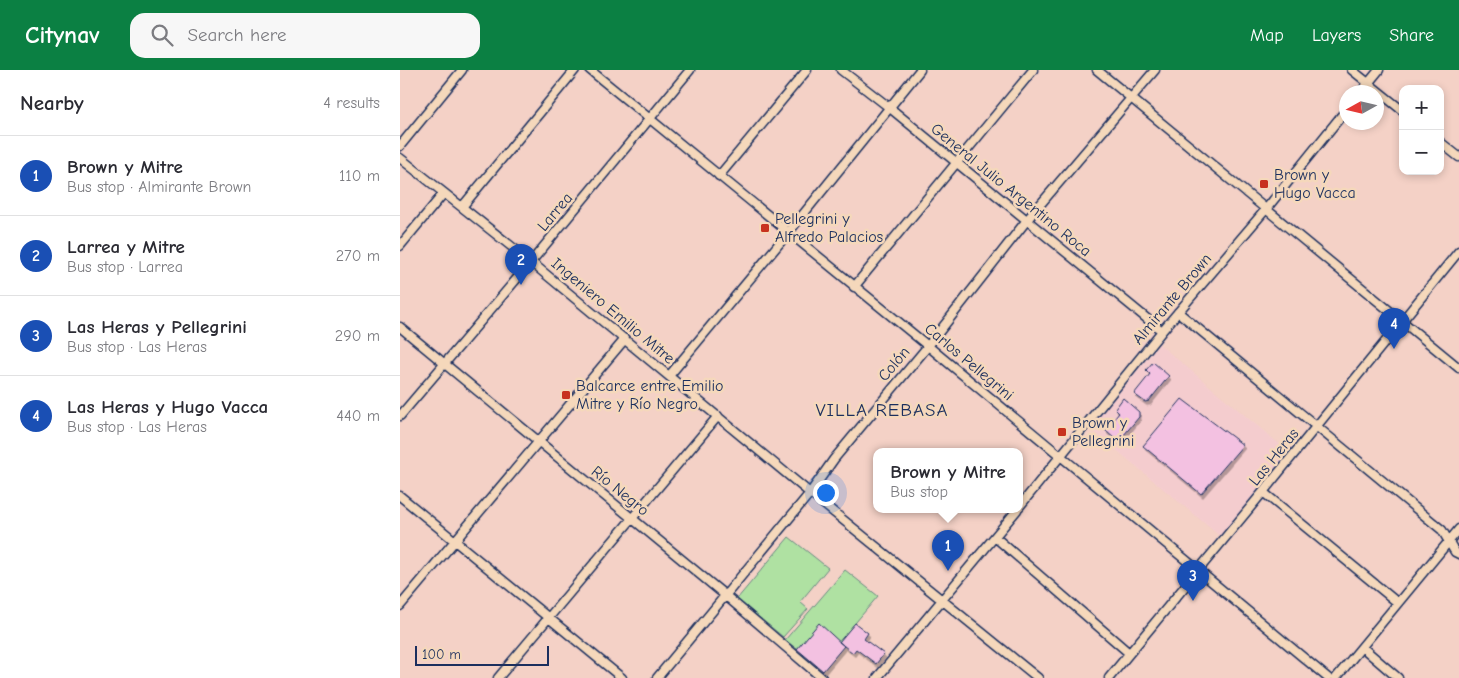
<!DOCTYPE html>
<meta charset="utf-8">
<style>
body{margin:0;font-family:"Comic Neue",sans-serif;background:#f7f7f7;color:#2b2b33}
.controls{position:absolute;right:15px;top:15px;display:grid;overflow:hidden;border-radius:10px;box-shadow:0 2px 8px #0003}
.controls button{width:45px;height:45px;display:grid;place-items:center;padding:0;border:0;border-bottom:1px solid #e1e1e2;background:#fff;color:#2b2b33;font:25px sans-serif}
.compass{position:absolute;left:939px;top:15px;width:45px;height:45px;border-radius:50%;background:#fff;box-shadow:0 2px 8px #0003;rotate:262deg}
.scale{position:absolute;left:15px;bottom:12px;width:134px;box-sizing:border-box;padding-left:5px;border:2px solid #1b2f5e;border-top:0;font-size:14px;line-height:18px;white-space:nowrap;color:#1b2f5e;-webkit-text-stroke:4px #f5d8bb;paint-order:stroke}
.you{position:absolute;left:425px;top:422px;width:18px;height:18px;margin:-12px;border:4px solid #fff;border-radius:50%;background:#1a73e8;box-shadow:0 0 0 8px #1a73e833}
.badge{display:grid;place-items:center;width:32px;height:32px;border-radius:50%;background:#0b8043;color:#fff;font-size:16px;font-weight:700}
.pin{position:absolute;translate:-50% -41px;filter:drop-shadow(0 1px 2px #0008)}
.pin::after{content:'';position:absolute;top:26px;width:18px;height:15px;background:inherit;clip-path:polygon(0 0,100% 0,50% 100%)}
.popup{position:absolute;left:473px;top:378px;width:150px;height:65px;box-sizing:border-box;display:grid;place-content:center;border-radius:10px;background:#fff;filter:drop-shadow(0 1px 4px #0005);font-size:16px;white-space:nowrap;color:#7c7c81}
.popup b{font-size:19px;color:#2b2b33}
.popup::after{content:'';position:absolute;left:50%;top:100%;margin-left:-10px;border:10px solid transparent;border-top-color:#fff}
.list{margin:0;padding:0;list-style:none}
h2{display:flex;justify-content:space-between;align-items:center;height:65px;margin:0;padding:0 20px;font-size:21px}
h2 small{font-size:16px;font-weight:400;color:#7c7c81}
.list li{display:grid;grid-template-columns:32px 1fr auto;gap:15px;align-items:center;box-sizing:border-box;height:80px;padding:0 20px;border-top:1px solid #e1e1e2}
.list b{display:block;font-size:19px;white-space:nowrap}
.list p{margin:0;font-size:16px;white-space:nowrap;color:#7c7c81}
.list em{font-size:16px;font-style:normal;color:#7c7c81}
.icon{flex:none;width:28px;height:28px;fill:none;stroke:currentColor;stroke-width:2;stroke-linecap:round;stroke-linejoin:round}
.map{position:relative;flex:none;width:1059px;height:608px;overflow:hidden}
header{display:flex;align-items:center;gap:30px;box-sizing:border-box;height:70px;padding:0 25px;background:#0b8043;color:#fff}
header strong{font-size:24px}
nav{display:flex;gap:28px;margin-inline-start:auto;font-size:18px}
.search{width:350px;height:45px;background:#f7f7f7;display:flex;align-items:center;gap:12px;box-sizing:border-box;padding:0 18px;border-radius:15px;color:#7c7c81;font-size:19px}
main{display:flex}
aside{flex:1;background:#fff}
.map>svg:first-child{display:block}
.built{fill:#f4ccce}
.green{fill:#afe1a2;stroke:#658880}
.building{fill:#f3c1e1;stroke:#1b2f5e;filter:url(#shadow)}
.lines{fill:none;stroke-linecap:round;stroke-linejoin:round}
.minor-casing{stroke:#1b2f5e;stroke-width:11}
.minor{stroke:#f5d8bb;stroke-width:8}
.poi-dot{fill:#c8321e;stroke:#f5d8bb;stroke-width:2}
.labels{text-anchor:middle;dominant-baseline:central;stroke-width:5;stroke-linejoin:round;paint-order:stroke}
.poi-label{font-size:16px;fill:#1b2f5e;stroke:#f5d8bb;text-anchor:start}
.street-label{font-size:16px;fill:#1b2f5e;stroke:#f5d8bb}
.quarter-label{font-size:19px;letter-spacing:1px;fill:#1b2f5e;stroke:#f5d8bb}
</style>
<header>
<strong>Citynav</strong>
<div class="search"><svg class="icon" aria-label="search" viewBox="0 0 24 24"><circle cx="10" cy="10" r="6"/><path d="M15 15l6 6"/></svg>Search here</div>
<nav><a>Map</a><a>Layers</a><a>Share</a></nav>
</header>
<main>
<aside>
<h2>Nearby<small>4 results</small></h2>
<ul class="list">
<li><span class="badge" style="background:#1a4fb4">1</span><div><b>Brown y Mitre</b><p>Bus stop · Almirante Brown</p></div><em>110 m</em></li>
<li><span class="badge" style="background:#1a4fb4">2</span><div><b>Larrea y Mitre</b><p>Bus stop · Larrea</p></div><em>270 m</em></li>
<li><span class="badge" style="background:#1a4fb4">3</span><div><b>Las Heras y Pellegrini</b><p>Bus stop · Las Heras</p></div><em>290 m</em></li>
<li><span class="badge" style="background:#1a4fb4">4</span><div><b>Las Heras y Hugo Vacca</b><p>Bus stop · Las Heras</p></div><em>440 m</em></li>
</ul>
</aside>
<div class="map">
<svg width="1059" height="608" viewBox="0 0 1059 608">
<defs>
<filter id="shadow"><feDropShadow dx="2" dy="3.5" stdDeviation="0" flood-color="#0004"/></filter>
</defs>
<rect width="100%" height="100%" fill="#f4d1c6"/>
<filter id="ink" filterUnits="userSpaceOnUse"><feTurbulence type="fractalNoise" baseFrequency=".02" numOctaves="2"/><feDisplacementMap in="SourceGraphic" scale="10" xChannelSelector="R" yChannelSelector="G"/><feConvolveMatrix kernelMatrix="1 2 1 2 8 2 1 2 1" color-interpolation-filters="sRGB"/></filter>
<g filter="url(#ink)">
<path class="built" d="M759 274 890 383 821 467 690 358Z"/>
<path class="green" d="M389 467 428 498 400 532 408 539 383 567 337 529Z
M445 500 478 526 439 572 419 554 397 579 385 570Z"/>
<path class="building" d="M753 292 769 306 749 331 745 332 734 324 750 304 746 300Z
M723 328 739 342V347L718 372 705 360 719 343 715 339Z
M782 329 843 375 801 424 743 376Z
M419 553 444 576 423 601 397 579Z
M455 553 468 563 464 569 484 584 476 594 456 579 453 583 439 572Z"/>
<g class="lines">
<g class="minor-casing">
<path id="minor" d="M190 0 528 276 928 608
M441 0 490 38 762 261
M697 0 1059 298
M952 0 1003 41
M961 22 979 0
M1040 72 1059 87
M0 76 62 0
M0 88 131 192 410 423 638 608
M319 106 407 0
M62 137 175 0
M0 176 44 123
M454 217 633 0
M778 242 1042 460 1055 482 1059 484
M0 257 326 526 422 608
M269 306 388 163 520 0
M0 346 131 192 290 0
M863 422 998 533
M0 426 222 608
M619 437 762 261 867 138 946 40
M595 467 729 583
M0 536 225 269
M962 577 998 608
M98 608 318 346
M257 608 410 423 434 389 528 276 627 150 755 0
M477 608 617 440
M709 608 863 422 1059 181
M936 608 1059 459"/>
</g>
<use href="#minor" class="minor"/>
</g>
</g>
<g class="poi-dot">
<rect x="859" y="109" width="10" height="10" rx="2.5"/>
<rect x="360" y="153" width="10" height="10" rx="2.5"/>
<rect x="161" y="320" width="10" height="10" rx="2.5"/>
<rect x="657" y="357" width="10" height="10" rx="2.5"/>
</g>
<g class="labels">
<g class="poi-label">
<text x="874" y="105">Brown y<tspan x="874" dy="18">Hugo Vacca</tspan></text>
<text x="375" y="149">Pellegrini y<tspan x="375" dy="18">Alfredo Palacios</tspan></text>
<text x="176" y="316">Balcarce entre Emilio<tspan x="176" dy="18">Mitre y Río Negro</tspan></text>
<text x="672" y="353">Brown y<tspan x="672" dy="18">Pellegrini</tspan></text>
</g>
<g class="street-label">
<text transform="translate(611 120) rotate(39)">General Julio Argentino Roca</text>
<text transform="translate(155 142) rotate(-50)">Larrea</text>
<text transform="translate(772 229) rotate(-50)">Almirante Brown</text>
<text transform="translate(213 241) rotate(40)">Ingeniero Emilio Mitre</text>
<text transform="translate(569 292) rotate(40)">Carlos Pellegrini</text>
<text transform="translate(494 294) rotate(-50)">Colón</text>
<text transform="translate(874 387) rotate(-51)">Las Heras</text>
<text transform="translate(220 421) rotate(39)">Río Negro</text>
</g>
<g class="quarter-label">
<text x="482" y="340">VILLA REBASA</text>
</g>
</g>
</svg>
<div class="controls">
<button>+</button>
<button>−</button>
</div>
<svg class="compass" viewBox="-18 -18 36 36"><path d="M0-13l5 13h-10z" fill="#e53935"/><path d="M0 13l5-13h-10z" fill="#7c7c81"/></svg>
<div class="scale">100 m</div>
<div class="you"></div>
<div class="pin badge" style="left:548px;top:501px;background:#1a4fb4">1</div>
<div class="popup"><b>Brown y Mitre</b>Bus stop</div>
<div class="pin badge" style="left:121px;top:215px;background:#1a4fb4">2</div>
<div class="pin badge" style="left:793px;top:531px;background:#1a4fb4">3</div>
<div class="pin badge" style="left:994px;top:279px;background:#1a4fb4">4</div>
</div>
</main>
